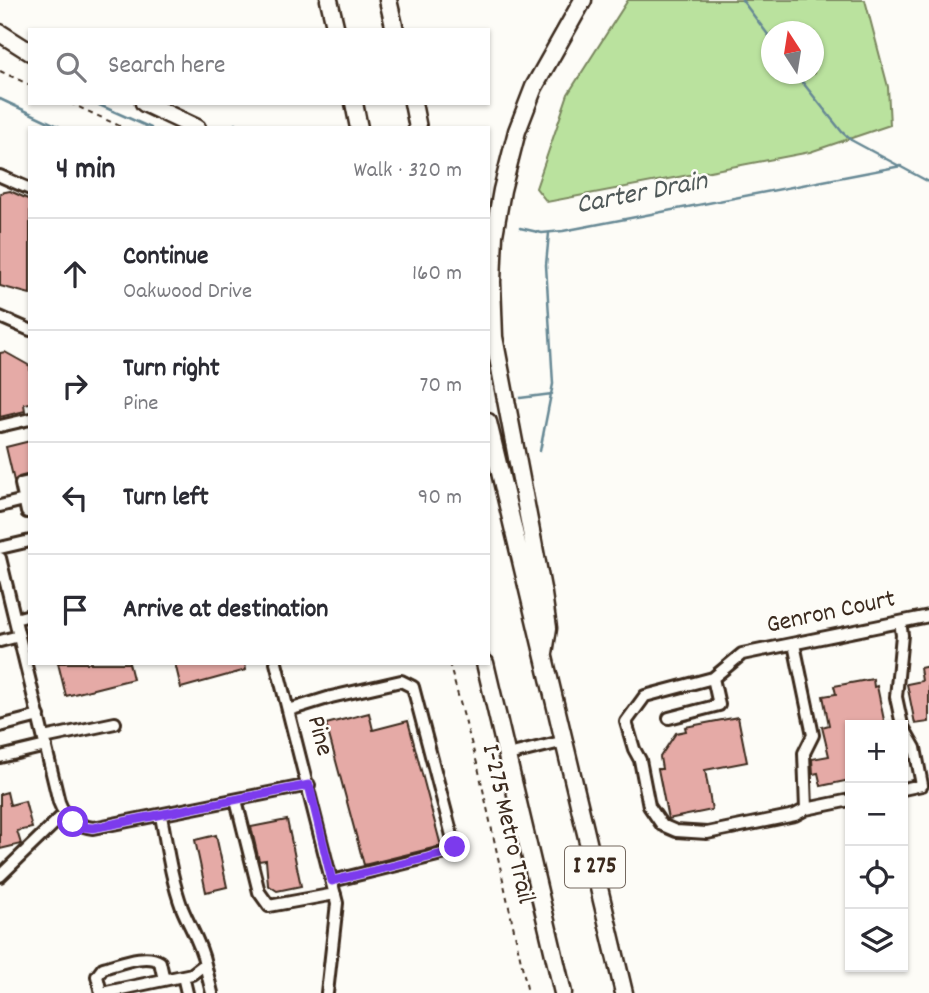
<!DOCTYPE html>
<meta charset="utf-8">
<style>
body{margin:0;font-family:Dekko,sans-serif;background:#f7f7f7;color:#2b2b33}
.controls{position:absolute;right:21px;bottom:21px;display:grid;overflow:hidden;border-radius:0px;box-shadow:0 2px 5px #0004}
.controls button{width:63px;height:63px;display:grid;place-items:center;padding:0;border:0;border-bottom:2px solid #e1e1e2;background:#fff;color:#2b2b33;font:35px sans-serif}
.compass{position:absolute;left:761px;top:21px;width:63px;height:63px;border-radius:50%;background:#fff;box-shadow:0 2px 5px #0004;rotate:348deg}
.stop{position:absolute;width:21px;height:21px;margin:-16px;border:5px solid #7c3aed;border-radius:50%;background:#fff}
.stop.end{background:#7c3aed;border-color:#fff;box-shadow:0 2px 7px #0008}
.list{margin:0;padding:0;list-style:none}
h2{display:flex;justify-content:space-between;align-items:center;height:91px;margin:0;padding:0 28px;font-size:30px}
h2 small{font-size:23px;font-weight:400;color:#7c7c81}
.list li{display:grid;grid-template-columns:46px 1fr auto;gap:21px;align-items:center;box-sizing:border-box;height:112px;padding:0 28px;border-top:2px solid #e1e1e2}
.list b{display:block;font-size:26px;white-space:nowrap}
.list p{margin:0;font-size:23px;white-space:nowrap;color:#7c7c81}
.list em{font-size:23px;font-style:normal;color:#7c7c81}
.icon{flex:none;width:38px;height:38px;fill:none;stroke:currentColor;stroke-width:2;stroke-linecap:round;stroke-linejoin:round}
.map{position:relative;flex:none;width:929px;height:993px;overflow:hidden}
.search{position:absolute;background:#fff;box-shadow:0 2px 5px #0004;left:28px;top:28px;width:462px;height:77px;display:flex;align-items:center;gap:18px;box-sizing:border-box;padding:0 24px;border-radius:0px;color:#7c7c81;font-size:26px}
.panel{position:absolute;background:#fff;box-shadow:0 2px 5px #0004;left:28px;top:126px;width:462px;height:539px;border-radius:0px}
.map>svg:first-child{display:block}
.green{fill:#bae29e;stroke:#7a865e;stroke-width:2;fill-rule:evenodd}
.lines{fill:none;stroke-linecap:round;stroke-linejoin:round}
.stream{stroke:#668894;stroke-width:2.5}
.building{fill:#e5aaa6;stroke:#3b2a1e;stroke-width:2}
.minor-casing{stroke:#3b2a1e;stroke-width:16}
.highway-casing{stroke:#3b2a1e;stroke-width:21}
.path{stroke:#3b2a1e;stroke-width:2;stroke-dasharray:5 5;stroke-linecap:butt}
.minor{stroke:#fdfcf7;stroke-width:10}
.highway{stroke:#fdfcf7;stroke-width:16}
.route{stroke:#7c3aed;stroke-width:9}
.labels{text-anchor:middle;dominant-baseline:central;stroke-width:5;stroke-linejoin:round;paint-order:stroke}
.shield{fill:#fdfcf7;stroke:#75695f;stroke-width:2}
.shield-label{font-size:24px;font-weight:bold;fill:#3b2a1e}
.street-label{font-size:26px;fill:#3b2a1e;stroke:#fdfcf7}
.water-label{font-size:28px;font-style:italic;fill:#505959;stroke:#fdfcf7}
</style>
<div class="map">
<svg width="929" height="993" viewBox="0 0 929 993">
<rect width="100%" height="100%" fill="#fdfcf7"/>
<filter id="ink" filterUnits="userSpaceOnUse"><feTurbulence type="fractalNoise" baseFrequency=".0143" numOctaves="2"/><feDisplacementMap in="SourceGraphic" scale="14" xChannelSelector="R" yChannelSelector="G"/><feConvolveMatrix kernelMatrix="1 2 1 2 8 2 1 2 1" color-interpolation-filters="sRGB"/></filter>
<g filter="url(#ink)">
<path class="green" d="M628 0H865L888 87 890 125 810 152 547 202 536 188 568 94ZM772 32H814V74H772Z"/>
<g class="lines">
<path class="stream" d="M742 0 772 40
M796 74 842 132 851 140 929 182
M0 99 62 128
M95 103 151 128
M235 124 243 128
M520 228 542 233 563 231 901 166
M520 398 552 394
M540 451 553 384 546 265 549 233"/>
</g>
<path class="building" d="M10 191 30 200V294L0 286V193Z
M5 352 30 366V403L24 404 25 411 0 417V353Z
M30 441V474L19 477 14 481 6 447Z
M58 663H129L133 679 66 696Z
M175 663H245L246 670 181 688Z
M929 666V722L915 724 907 684 922 681 920 668Z
M873 679 874 687 877 686 885 725H850V780L821 786 818 773 813 774 812 759 829 756 822 727 829 725 823 696 836 694 834 686Z
M369 713 373 730 408 721 441 846 364 865 326 724Z
M738 717 747 762 705 770 712 810 668 819 658 769H662L660 757 676 733 686 731 685 727Z
M7 792 10 805 25 801 32 828 17 831 21 844 0 849V794Z
M287 820 301 886 277 891 268 885 266 860 259 861 251 827Z
M216 835 227 887 206 892 195 840Z"/>
<g class="lines">
<g class="minor-casing">
<path id="minor" d="M0 176 30 189
M0 317 30 330
M0 426 30 419
M30 482 21 484 27 512 30 511
M0 506 24 500
M0 548 30 541
M0 558 59 802C65 818 76 826 93 828L309 785
M15 619 30 615
M900 622 902 635 896 697 902 725
M0 641 19 636
M794 644 813 735 804 753 806 809 795 815 707 833 676 831 662 825 649 806 640 760 634 749 626 722 645 696 713 678 742 654 929 616
M276 663 337 903 327 993
M289 710 331 697 401 681 413 687 455 847 454 851 332 881
M669 718 719 705 713 678
M0 726 39 716
M903 727 915 748 922 785 903 789
M44 738 115 723
M508 755 565 741
M0 757 46 746
M236 800 259 892 269 906 335 894
M806 809 850 800
M0 876 65 813
M205 964 212 993
M183 976 187 993
M101 993 97 976 103 968C119 964 146 952 160 962L164 980
M102 993 192 974 205 964C201 943 190 928 182 908 171 878 167 847 161 816"/>
</g>
<g class="highway-casing">
<path id="highway" d="M329 0 336 30
M388 0 395 30
M0 33 30 52
M144 103 197 128
M354 103 359 128
M413 103 418 128
M488 422 624 993
M544 653 548 628 543 594 494 337 492 282 494 235 502 190 517 131 534 87 583 0
M485 663 563 993"/>
</g>
<path class="path" d="M0 71 30 85
M70 103 124 128
M449 663 478 767 528 993"/>
<use href="#minor" class="minor"/>
<use href="#highway" class="highway"/>
</g>
</g>
<g class="lines" filter="url(#ink)">
<path class="route" d="M73 822 82 827 93 828 309 785 332 881 454 851 455 847"/>
</g>
<g class="labels">
<rect class="shield" x="565" y="846.5" width="60" height="41" rx="5"/>
<g class="shield-label">
<text x="595" y="867">I 275</text>
</g>
<g class="street-label">
<text transform="translate(831 613) rotate(-12)">Genron Court</text>
<text transform="translate(319 736) rotate(75)">Pine</text>
<text transform="translate(507 824) rotate(77)">I-275 Metro Trail</text>
</g>
<g class="water-label">
<text transform="translate(642 195) rotate(-11)">Carter Drain</text>
</g>
</g>
</svg>
<div class="controls">
<button>+</button>
<button>−</button>
<button><svg class="icon" aria-label="locate" viewBox="0 0 24 24"><circle cx="12" cy="12" r="6"/><path d="M12 2v4M12 18v4M2 12h4M18 12h4"/></svg></button>
<button><svg class="icon" aria-label="layers" viewBox="0 0 24 24"><path d="M12 4l9 5-9 5-9-5zM3 14l9 5 9-5"/></svg></button>
</div>
<svg class="compass" viewBox="-18 -18 36 36"><path d="M0-13l5 13h-10z" fill="#e53935"/><path d="M0 13l5-13h-10z" fill="#7c7c81"/></svg>
<div class="stop" style="left:73px;top:822px"></div>
<div class="stop end" style="left:455px;top:847px"></div>
<div class="search"><svg class="icon" aria-label="search" viewBox="0 0 24 24"><circle cx="10" cy="10" r="6"/><path d="M15 15l6 6"/></svg>Search here</div>
<section class="panel">
<h2>4 min<small>Walk · 320 m</small></h2>
<ul class="list">
<li><svg class="icon" aria-label="ahead" viewBox="0 0 24 24"><path d="M12 20V5M6 11l6-6 6 6"/></svg><div><b>Continue</b><p>Oakwood Drive</p></div><em>160 m</em></li>
<li><svg class="icon" aria-label="right" viewBox="0 0 24 24"><path d="M7 20v-9h11M14 6l5 5-5 5"/></svg><div><b>Turn right</b><p>Pine</p></div><em>70 m</em></li>
<li><svg class="icon" aria-label="left" viewBox="0 0 24 24"><path d="M17 20v-9H6M10 6l-5 5 5 5"/></svg><div><b>Turn left</b></div><em>90 m</em></li>
<li><svg class="icon" aria-label="arrive" viewBox="0 0 24 24"><path d="M6 21V4h12l-3 4 3 4H6"/></svg><div><b>Arrive at destination</b></div></li>
</ul>
</section>
</div>
